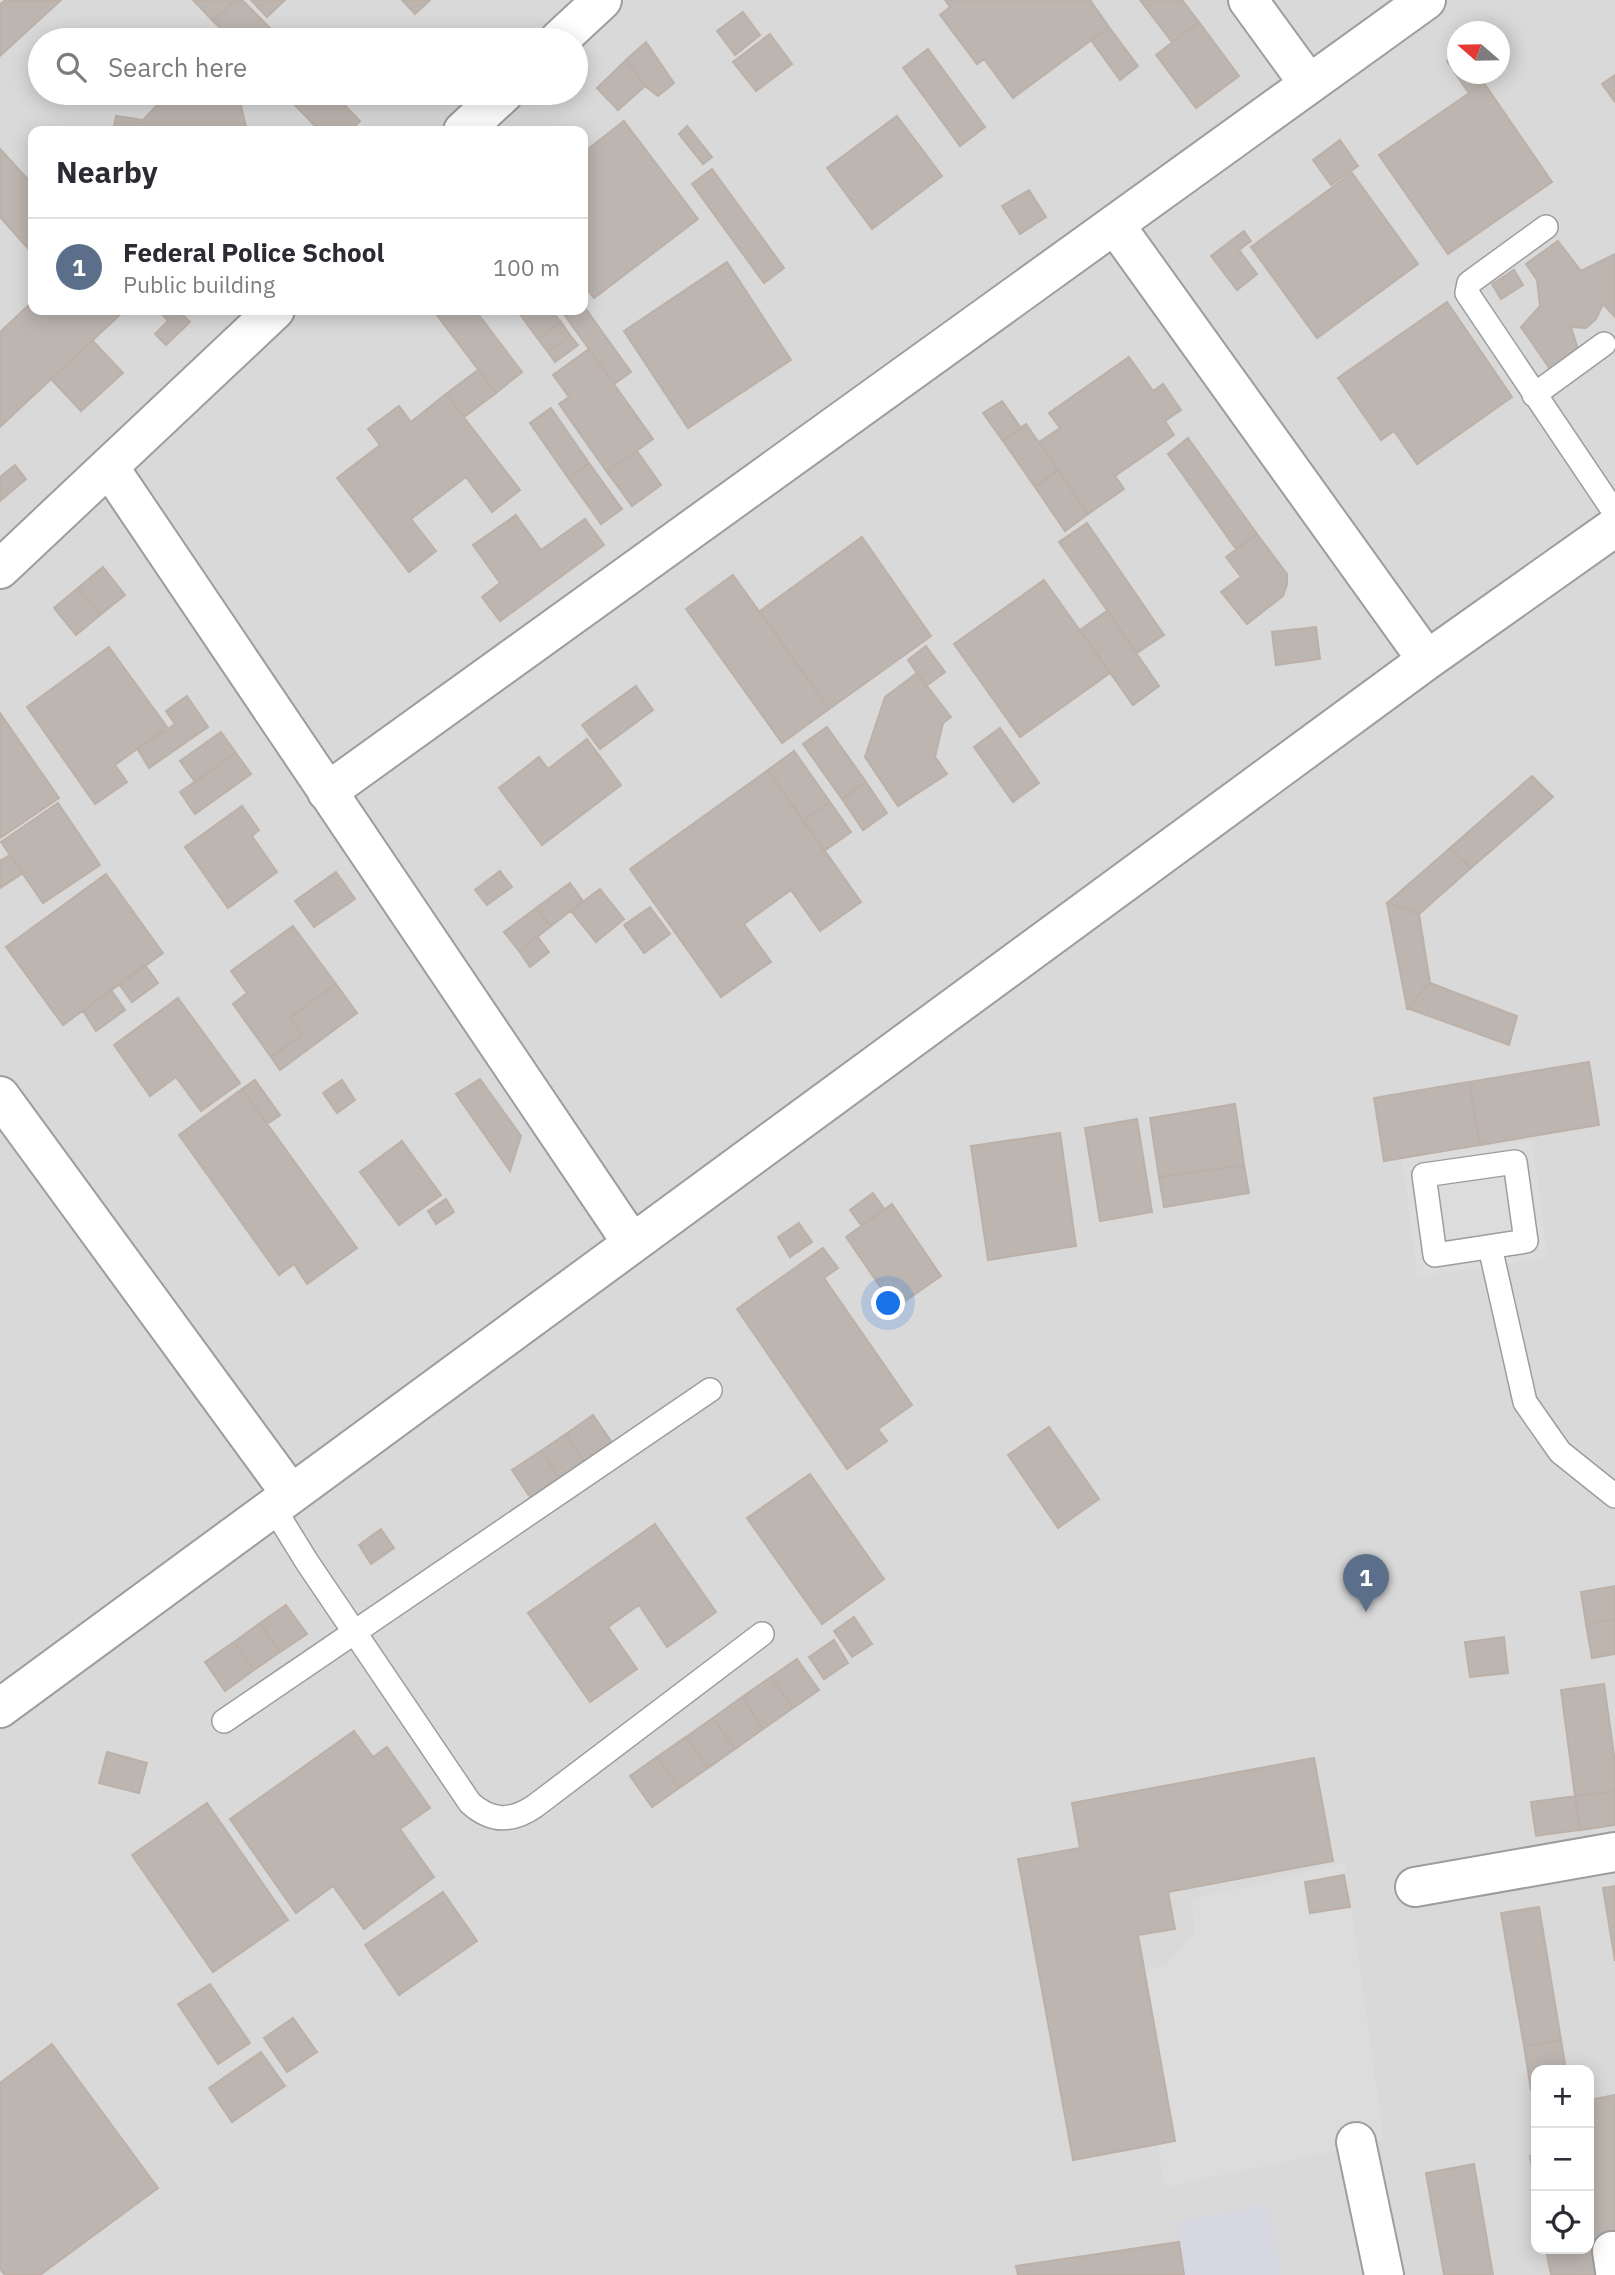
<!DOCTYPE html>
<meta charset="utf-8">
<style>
body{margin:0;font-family:"IBM Plex Sans",sans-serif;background:#f7f7f7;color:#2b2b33}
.controls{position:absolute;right:21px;bottom:21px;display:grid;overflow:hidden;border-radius:14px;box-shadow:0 4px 18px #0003}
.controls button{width:63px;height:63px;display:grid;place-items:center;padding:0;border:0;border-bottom:2px solid #e1e1e2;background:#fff;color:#2b2b33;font:35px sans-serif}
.compass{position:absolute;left:1447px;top:21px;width:63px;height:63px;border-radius:50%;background:#fff;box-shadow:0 4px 18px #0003;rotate:290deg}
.you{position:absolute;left:889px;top:1304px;width:24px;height:24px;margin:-18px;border:5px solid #fff;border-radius:50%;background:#1a73e8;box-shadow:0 0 0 10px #1a73e833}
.badge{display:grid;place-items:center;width:46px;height:46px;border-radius:50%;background:#b45309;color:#fff;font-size:23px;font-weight:700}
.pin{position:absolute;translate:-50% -58px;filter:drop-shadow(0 2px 4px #0008)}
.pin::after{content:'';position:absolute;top:37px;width:24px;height:21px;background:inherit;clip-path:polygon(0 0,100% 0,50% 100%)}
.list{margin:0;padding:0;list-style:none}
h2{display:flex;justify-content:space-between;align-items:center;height:91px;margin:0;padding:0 28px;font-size:30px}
h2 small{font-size:23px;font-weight:400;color:#7c7c81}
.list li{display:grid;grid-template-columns:46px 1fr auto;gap:21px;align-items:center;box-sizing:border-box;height:98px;padding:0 28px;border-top:2px solid #e1e1e2}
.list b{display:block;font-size:26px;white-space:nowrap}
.list p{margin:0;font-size:23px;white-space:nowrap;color:#7c7c81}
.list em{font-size:23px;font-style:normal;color:#7c7c81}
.icon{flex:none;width:38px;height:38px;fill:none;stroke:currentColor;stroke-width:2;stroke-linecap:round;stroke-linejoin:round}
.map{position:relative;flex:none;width:1615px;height:2275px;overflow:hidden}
.search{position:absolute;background:#fff;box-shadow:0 4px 18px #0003;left:28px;top:28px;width:560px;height:77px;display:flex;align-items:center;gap:18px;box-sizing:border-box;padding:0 24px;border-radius:38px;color:#7c7c81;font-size:26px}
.panel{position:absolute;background:#fff;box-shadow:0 4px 18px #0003;left:28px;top:126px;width:560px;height:189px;border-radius:14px}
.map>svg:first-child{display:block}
.residential{fill:#dad9d9;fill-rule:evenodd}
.parking{fill:#dcdcdc}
.plaza{fill:#d7d7e2}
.building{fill:#bcb5b0;stroke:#bcb0a7;stroke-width:2}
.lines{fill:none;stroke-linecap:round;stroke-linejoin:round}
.lane-casing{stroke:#9d9d9d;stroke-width:26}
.street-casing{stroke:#9d9d9d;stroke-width:42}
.lane{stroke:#fff;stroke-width:23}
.street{stroke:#fff;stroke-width:38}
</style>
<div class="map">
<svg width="1615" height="2275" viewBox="0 0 1615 2275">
<rect width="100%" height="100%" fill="#ece9e3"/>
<path class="residential" d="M0 0H1615V2275H0ZM1458 32H1500V74H1458ZM40 40H576V93H40ZM33 131H583V310H33ZM1536 2070H1589V2249H1536Z"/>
<path class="parking" d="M1532 1140 1548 1258 1418 1277 1402 1158Z
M1345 1863 1384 2141 1164 2187 1135 1975 1167 1964 1194 1933 1192 1899Z"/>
<path class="plaza" d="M1269 2204 1282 2275H1184L1176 2222Z"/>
<path class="building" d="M5 0 60 1 0 56V5Z
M193 0H235L213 21Z
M235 0H242L282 40H232L213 21Z
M251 0H285L267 17Z
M402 0H430L415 14Z
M945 0H1090L1109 27 1013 98 984 59 977 64 940 15 950 7Z
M1140 0H1182L1199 22 1172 42Z
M743 12 760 35 735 55 717 31Z
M1199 22 1239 76 1196 108 1156 55Z
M1109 27 1138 66 1120 80 1091 40Z
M770 34 792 64 756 91 733 62Z
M646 42 674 83 658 96 645 86 626 60Z
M928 49 985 127 960 146 903 68Z
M1458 54V74H1493L1468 92 1447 61Z
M626 60 645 86 618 110 597 88Z
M1615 75V102L1602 84Z
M1484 83 1552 182 1448 254 1379 155Z
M161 93H238L247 131H113L116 116 143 120 163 99Z
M283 93H333L360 121 350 131H320Z
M897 116 942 176 872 229 827 168Z
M624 121 698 219 594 298 583 284V153Z
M687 126 712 157 703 164 679 134Z
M1340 140 1358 166 1331 185 1313 160Z
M0 149 33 185V254L0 217Z
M712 169 784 268 764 283 692 184Z
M1352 173 1418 264 1317 338 1251 247Z
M1029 190 1046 217 1020 234 1002 206Z
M1244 231 1251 241 1239 250 1257 274 1237 290 1211 256Z
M1558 241 1581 271 1615 254V317L1603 304 1596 319 1586 328 1571 327 1580 355 1552 372 1521 327 1540 306 1537 280 1526 264Z
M727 262 791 360 688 428 624 331Z
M1514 270 1523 285 1501 299 1492 284Z
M33 301V310H125L0 427V332Z
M1447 302 1512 397 1417 464 1394 431 1381 440 1338 378Z
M583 305 631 372 614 384 561 310H583Z
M158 310H178L190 322 166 345 155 334 168 321Z
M433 310H475L522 372 496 393Z
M517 310H551L561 322 538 339Z
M561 322 570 335 548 352 538 339Z
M570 335 578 345 555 362 548 352Z
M92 340 123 373 81 411 51 379Z
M589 349 653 439 607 472 559 404 569 397 553 375Z
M1129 357 1153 391 1163 384 1181 410 1165 421 1174 435 1115 476 1124 489 1088 514 1039 442 1060 428 1049 413Z
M478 370 496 393 464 417 446 394Z
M446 394 520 490 492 512 466 477 411 519 436 551 409 572 337 478 380 445 368 429 399 406 411 422Z
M1002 401 1021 428 1003 441 983 413Z
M551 408 589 463 569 479 530 423Z
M1026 424 1058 470 1035 487 1003 441Z
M1188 438 1257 534 1236 549 1168 454Z
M637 451 661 485 632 506 607 472Z
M589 463 622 509 601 524 569 479Z
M15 465 26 479 0 501V477Z
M1058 470 1088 514 1065 531 1035 487Z
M516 515 541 550 585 519 604 545 500 621 482 597 500 583 473 545Z
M1087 523 1164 635 1137 653 1059 542Z
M1257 534 1287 574V584L1283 596 1247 624 1221 592 1241 577 1226 557Z
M862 537 931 636 829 709 760 611Z
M103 567 125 595 100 615 78 588Z
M733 575 829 709 782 743 686 609Z
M1044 580 1110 673 1020 737 954 644Z
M78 588 100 615 76 635 54 608Z
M1107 611 1159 686 1133 705 1080 630Z
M1316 627 1320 659 1276 665 1272 632Z
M926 646 945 672 926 686 908 660Z
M109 647 167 727 115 765 127 782 95 804 27 707Z
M917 673 951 717 943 723 935 757 947 774 898 806 865 757 885 697Z
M636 686 653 710 600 749 582 725Z
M187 696 208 727 149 768 138 750 175 724 166 711Z
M0 713 59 798 0 838Z
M827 727 866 782 842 799 803 744Z
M1000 728 1039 783 1013 802 974 747Z
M221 732 236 753 195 782 180 761Z
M587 739 621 785 542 845 499 788 539 757 548 769Z
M794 751 830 802 803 821 768 770Z
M236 753 251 774 195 814 180 792Z
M768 770 861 902 820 931 791 890 744 924 771 962 721 997 630 869Z
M1532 776 1553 797 1471 868 1450 848Z
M866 782 887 813 863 830 842 799Z
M830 802 851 832 824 851 803 821Z
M58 803 100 865 43 903 1 842Z
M242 806 259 830 252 836 277 872 228 908 185 847Z
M1450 848 1471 868 1419 914 1387 903Z
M10 855 23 873 0 888V861Z
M500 871 512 887 487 905 475 890Z
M336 872 355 899 314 927 295 901Z
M106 874 163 953 63 1025 6 947Z
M570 883 583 901 551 926 536 908Z
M600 889 624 919 596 942 571 911Z
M1387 903 1419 914 1430 983 1407 1008Z
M650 907 670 934 644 953 624 925Z
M536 908 551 926 519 951 504 932Z
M293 926 336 984 290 1018 302 1035 271 1057 233 1004 247 993 231 971Z
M537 936 549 952 530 967 519 951Z
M145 965 158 983 132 1002 119 984Z
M1430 983 1517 1016 1509 1045 1407 1008Z
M336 984 357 1013 280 1070 271 1057 302 1035 290 1018Z
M111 990 125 1010 96 1031 83 1011Z
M178 998 240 1083 201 1111 176 1077 150 1096 114 1045Z
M1589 1062 1599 1125 1480 1145 1469 1082Z
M480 1079 521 1136 510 1171 456 1094Z
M255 1080 280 1115 267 1124 242 1089Z
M342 1080 355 1100 337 1113 323 1093Z
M1469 1082 1480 1145 1384 1161 1374 1098Z
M242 1089 357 1248 307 1284 294 1264 279 1275 179 1135Z
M1235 1104 1244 1165 1159 1177 1150 1118Z
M1137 1119 1152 1212 1100 1221 1085 1128Z
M1060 1133 1076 1246 988 1260 971 1146Z
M402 1141 441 1195 399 1225 360 1172Z
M1244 1165 1249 1193 1164 1207 1159 1177Z
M873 1193 885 1210 861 1225 850 1210Z
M446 1199 454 1212 436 1224 428 1211Z
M892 1204 941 1276 895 1308 846 1237Z
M799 1223 812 1242 790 1257 778 1237Z
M823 1248 838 1268 824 1278 912 1405 878 1429 887 1441 847 1469 737 1309Z
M593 1415 613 1444 585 1463 566 1434Z
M1049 1427 1099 1499 1058 1528 1008 1455Z
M566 1434 585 1463 560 1479 541 1451Z
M541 1451 560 1479 532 1500 512 1470Z
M810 1474 884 1579 822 1624 747 1518Z
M655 1524 716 1612 667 1647 639 1605 608 1627 637 1669 590 1702 528 1613Z
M381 1529 394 1548 371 1564 359 1545Z
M1615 1586V1619L1586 1624 1581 1592Z
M286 1605 307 1634 280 1652 260 1623Z
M854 1617 872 1644 852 1657 834 1631Z
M1615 1619V1654L1592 1658 1586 1624Z
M260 1623 280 1652 254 1670 234 1642Z
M1504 1637 1508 1673 1470 1677 1465 1642Z
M834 1640 848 1663 824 1679 809 1657Z
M234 1642 254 1670 225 1691 205 1662Z
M797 1659 819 1690 793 1708 771 1677Z
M771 1677 793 1708 763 1729 742 1697Z
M1604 1684 1615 1762V1791L1575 1796 1561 1690Z
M742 1697 763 1729 735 1749 713 1718Z
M713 1718 735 1749 708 1768 686 1737Z
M354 1731 373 1757 387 1747 430 1808 400 1829 434 1877 364 1929 333 1886 296 1913 230 1819Z
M686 1737 708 1768 679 1788 657 1757Z
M107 1752 147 1763 139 1793 99 1783Z
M657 1757 679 1788 652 1807 630 1776Z
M1314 1758 1333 1861 1168 1892 1175 1929 1138 1935 1175 2141 1073 2160 1018 1859 1080 1848 1072 1803Z
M1615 1791V1825L1580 1830 1575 1796Z
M1575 1796 1580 1830 1536 1836 1531 1802Z
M207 1803 288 1920 213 1972 132 1855Z
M1344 1875 1350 1907 1310 1913 1305 1882Z
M1615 1886V1961L1603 1888Z
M443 1892 477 1941 399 1995 365 1945Z
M1539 1907 1561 2040 1524 2046 1501 1913Z
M210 1984 250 2043 218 2064 178 2004Z
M293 2018 317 2052 287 2072 264 2038Z
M1561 2040 1566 2070H1536V2089L1531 2090 1524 2046Z
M52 2044 158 2188 40 2275H5L0 2269V2083Z
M261 2052 285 2086 232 2122 209 2088Z
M1615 2095V2236L1590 2240 1589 2100Z
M1536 2155V2192L1530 2156Z
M1474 2164 1493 2275H1444L1426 2173Z
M1589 2236 1596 2275H1551L1546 2249H1589Z
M1179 2242 1184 2275H1018L1016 2266Z"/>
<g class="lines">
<g class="lane-casing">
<path id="lane" d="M1546 227 1469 283 1467 293 1615 513
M1534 395 1604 344
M1515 1162 1526 1241 1435 1255 1424 1175Z
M1490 1247 1525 1402 1560 1452 1615 1496
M273 1507 307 1562 470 1803C491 1822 512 1822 535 1806L762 1634
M224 1721 710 1390"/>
</g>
<g class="street-casing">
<path id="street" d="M1248 0 1309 84
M559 40 602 0
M463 131 504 93
M1115 225 1427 660
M109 467 632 1243
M0 569 275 310
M327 792 1426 0
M0 1096 291 1494
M0 1708 1427 660 1615 527
M1415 1887 1615 1852
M1356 2142 1384 2275
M1615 2251H1612L1615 2271"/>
</g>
<use href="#lane" class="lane"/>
<use href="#street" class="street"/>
</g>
</svg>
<div class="controls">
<button>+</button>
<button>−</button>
<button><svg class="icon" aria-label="locate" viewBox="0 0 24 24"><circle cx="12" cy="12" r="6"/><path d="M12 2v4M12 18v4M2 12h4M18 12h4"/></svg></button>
</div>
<svg class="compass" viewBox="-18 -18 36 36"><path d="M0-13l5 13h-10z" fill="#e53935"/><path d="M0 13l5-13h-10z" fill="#7c7c81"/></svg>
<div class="you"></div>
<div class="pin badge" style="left:1366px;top:1612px;background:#5c6f8a">1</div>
<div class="search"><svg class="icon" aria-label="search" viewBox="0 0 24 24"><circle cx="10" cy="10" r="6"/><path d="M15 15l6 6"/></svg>Search here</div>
<section class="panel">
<h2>Nearby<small></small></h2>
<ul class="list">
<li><span class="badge" style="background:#5c6f8a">1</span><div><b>Federal Police School</b><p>Public building</p></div><em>100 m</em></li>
</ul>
</section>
</div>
